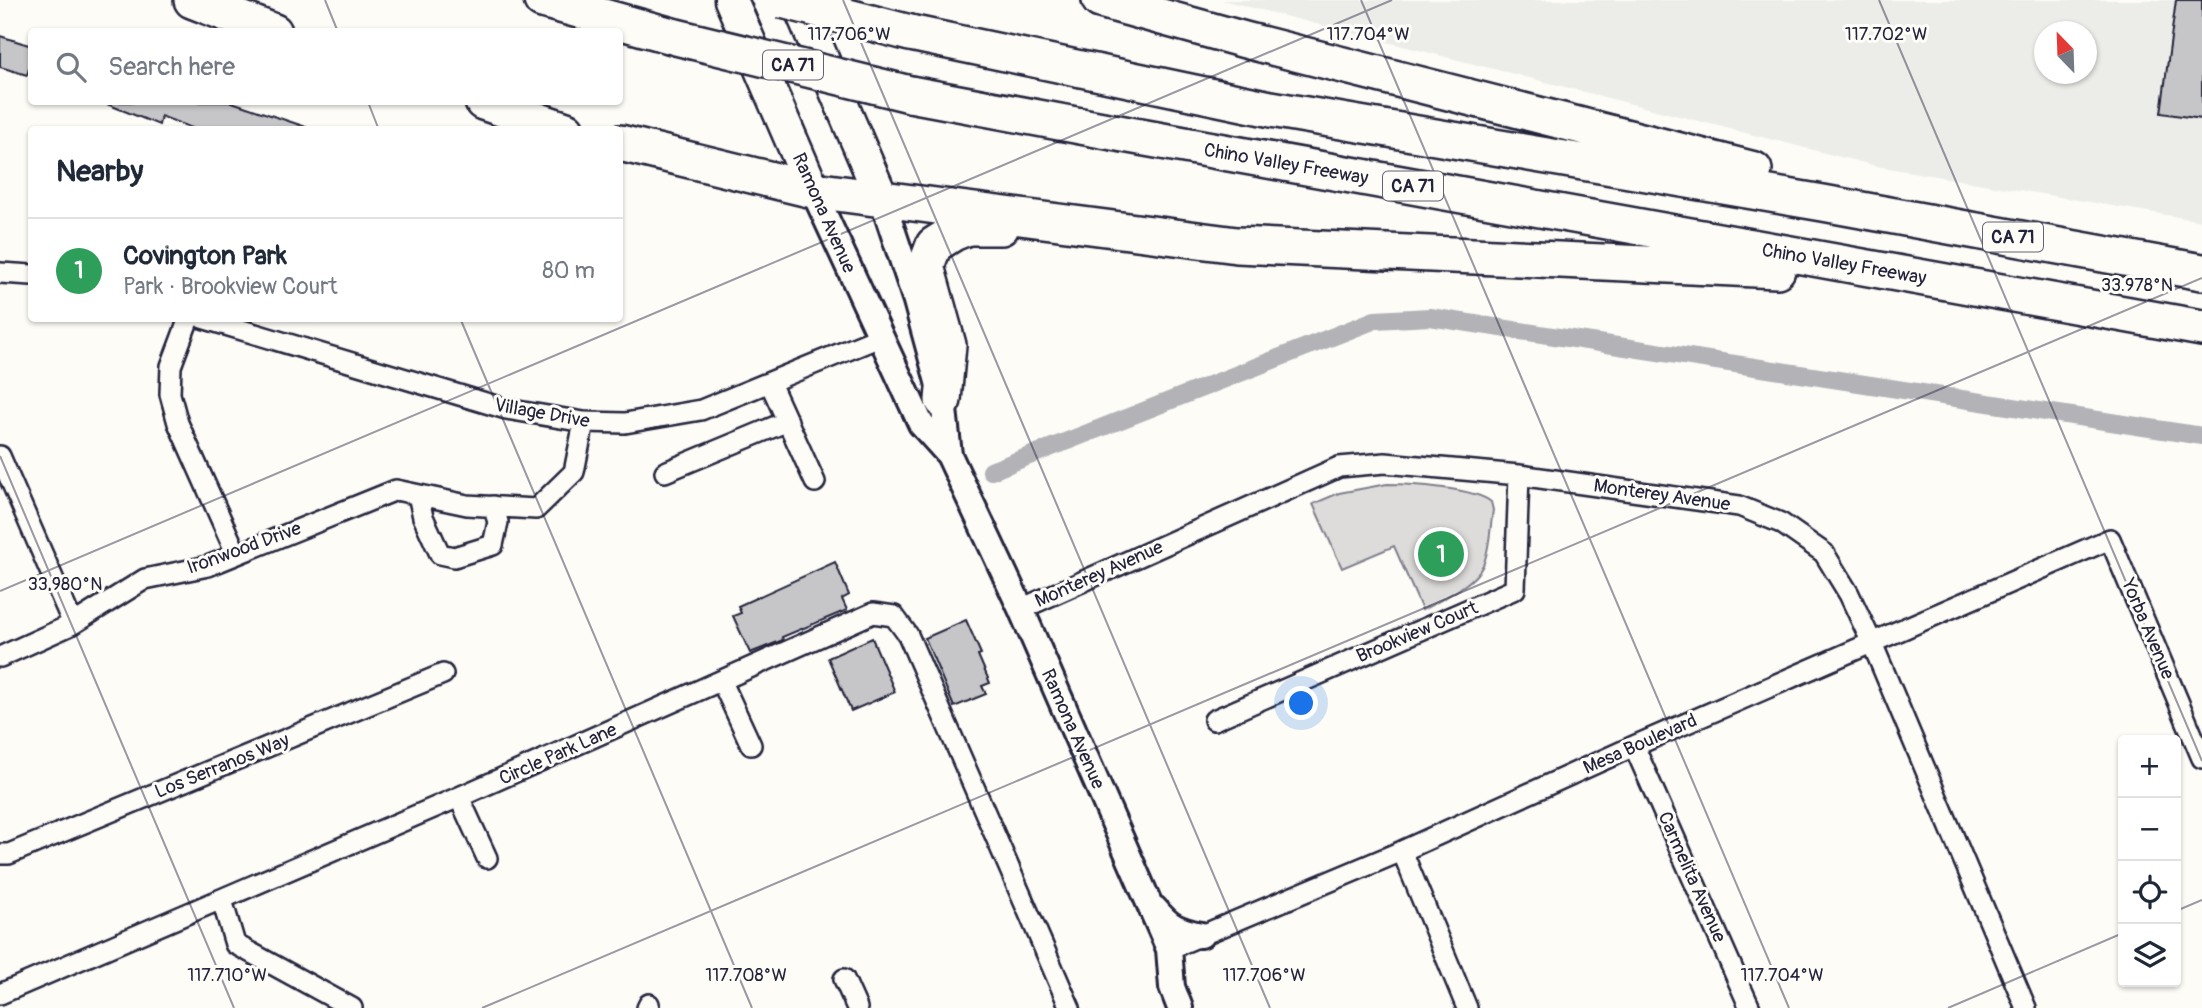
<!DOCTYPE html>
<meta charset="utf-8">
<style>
body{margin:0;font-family:Pangolin,sans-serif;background:#f2f2f3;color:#1f2937}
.controls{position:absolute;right:21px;bottom:21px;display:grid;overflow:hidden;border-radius:7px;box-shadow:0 2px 5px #0004}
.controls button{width:63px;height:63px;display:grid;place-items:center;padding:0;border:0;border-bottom:2px solid #e0e1e3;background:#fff;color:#1f2937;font:35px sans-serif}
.compass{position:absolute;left:2034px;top:21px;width:63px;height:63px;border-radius:50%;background:#fff;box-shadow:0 2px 5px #0004;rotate:337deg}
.you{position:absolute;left:1302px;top:704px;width:24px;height:24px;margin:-18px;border:5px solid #fff;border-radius:50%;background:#1a73e8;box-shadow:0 0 0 10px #1a73e833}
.badge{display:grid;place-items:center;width:46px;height:46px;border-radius:50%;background:#1f6fb2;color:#fff;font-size:23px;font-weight:700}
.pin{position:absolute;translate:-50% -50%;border:4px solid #fff;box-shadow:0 2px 7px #0006}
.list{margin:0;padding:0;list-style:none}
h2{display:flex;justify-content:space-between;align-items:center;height:91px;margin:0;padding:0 28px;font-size:30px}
h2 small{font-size:23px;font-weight:400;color:#747a83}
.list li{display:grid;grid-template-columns:46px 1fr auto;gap:21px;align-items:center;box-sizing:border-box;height:105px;padding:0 28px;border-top:2px solid #e0e1e3}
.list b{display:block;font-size:26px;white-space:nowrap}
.list p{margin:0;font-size:23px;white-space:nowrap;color:#747a83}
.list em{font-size:23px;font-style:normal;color:#747a83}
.icon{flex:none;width:38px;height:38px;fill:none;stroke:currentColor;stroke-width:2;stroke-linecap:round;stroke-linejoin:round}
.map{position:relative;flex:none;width:2202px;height:1008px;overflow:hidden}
.search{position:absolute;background:#fff;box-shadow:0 2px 5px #0004;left:28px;top:28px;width:595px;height:77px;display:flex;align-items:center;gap:18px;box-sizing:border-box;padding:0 24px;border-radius:7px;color:#747a83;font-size:26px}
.panel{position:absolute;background:#fff;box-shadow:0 2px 5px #0004;left:28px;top:126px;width:595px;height:196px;border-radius:7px}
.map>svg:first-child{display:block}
.built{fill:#ecece9;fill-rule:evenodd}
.green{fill:#dddcdb;stroke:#807f8b;stroke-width:2}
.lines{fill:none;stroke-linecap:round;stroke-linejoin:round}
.canal{stroke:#b2b2b7;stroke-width:18}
.building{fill:#c6c6c8;stroke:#22223b;stroke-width:2}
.minor-casing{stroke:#22223b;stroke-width:24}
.tertiary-casing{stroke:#22223b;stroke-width:30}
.primary-casing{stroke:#22223b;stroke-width:37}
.motorway-casing{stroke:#22223b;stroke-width:40}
.minor{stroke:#fdfcf7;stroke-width:19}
.tertiary{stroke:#fdfcf7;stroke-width:24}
.primary{stroke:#fdfcf7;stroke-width:32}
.motorway{stroke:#fdfcf7;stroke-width:35}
.motorway-bridge-casing{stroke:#22223b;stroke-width:40;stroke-linecap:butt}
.motorway-bridge{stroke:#fdfcf7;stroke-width:35}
.ticks{fill:none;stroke:#22223b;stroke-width:2;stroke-opacity:0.45}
.labels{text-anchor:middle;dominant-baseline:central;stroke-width:6;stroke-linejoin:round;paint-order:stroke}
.shield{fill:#fdfcf7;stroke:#646373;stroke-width:2}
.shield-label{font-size:18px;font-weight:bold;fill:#22223b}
.street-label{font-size:19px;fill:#22223b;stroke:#fdfcf7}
.ticks-label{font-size:18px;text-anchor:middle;fill:#22223b;stroke:#fdfcf7;stroke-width:6;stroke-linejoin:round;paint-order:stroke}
</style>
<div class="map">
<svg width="2202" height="1008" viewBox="0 0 2202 1008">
<rect width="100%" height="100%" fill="#fdfcf7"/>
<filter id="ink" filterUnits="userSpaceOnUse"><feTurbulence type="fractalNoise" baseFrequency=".0143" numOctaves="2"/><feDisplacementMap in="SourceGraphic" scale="14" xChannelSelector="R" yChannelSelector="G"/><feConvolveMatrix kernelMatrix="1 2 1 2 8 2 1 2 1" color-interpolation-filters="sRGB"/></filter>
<g filter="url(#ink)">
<path class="built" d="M1222 0H2202V221L1876 166ZM2044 32H2086V74H2044Z"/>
<path class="green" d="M1387 484C1409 484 1475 488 1491 502L1493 510C1490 527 1490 549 1483 565 1475 584 1439 601 1422 610L1394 546 1342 568 1313 504 1339 493Z"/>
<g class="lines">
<path class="canal" d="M991 471 1375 320 1430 317 2202 436"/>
</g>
<path class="building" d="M2176 0H2202V119L2161 113Z
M0 36 32 46V60L27 75 0 67Z
M102 102H232L306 127V130H197L161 116 159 125Z
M835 562 849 595 842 599 847 610 782 637 783 640 750 653 733 616 741 613 738 606Z
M966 620 981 654 978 655 990 683 982 686 986 694 954 707 925 638Z
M872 638 895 692 851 711 828 658Z"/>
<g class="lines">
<g class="minor-casing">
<path id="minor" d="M0 273 32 275
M189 318 171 366 170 394 178 423 236 553
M202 318 506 409 584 422 625 423 701 410 880 337
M770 383 815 482
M0 456 73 624
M665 472 788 421
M418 495 423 517 440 554 454 557 493 545 498 522 493 506
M1021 609 1339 467 1385 463 1519 475 1739 506 1781 523 1824 553 1849 594 1872 643 2026 1008
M0 657 73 624 145 579 208 566 396 490 467 505 536 509 574 472 584 422
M722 682 751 745
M1214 720 1515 589 1519 475
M1634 746 1750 1008
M459 797 487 858
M1402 851 1467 1008
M0 854H9L443 674
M222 900 235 944 352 1008
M1169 949 1402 851 1634 746 2110 539 2202 758
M844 979 857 1008
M0 994 459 797 873 613 894 616 908 635 1070 1008
M647 1008 649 1004"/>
</g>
<g class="tertiary-casing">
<path id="tertiary" d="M813 190 921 424 949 455 1021 609 1169 949 1172 987 1180 1008
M882 199 916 301 943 400 949 455
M1155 909C1170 927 1177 930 1201 935"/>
</g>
<g class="primary-casing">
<path id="primary" d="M731 0 813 190
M797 0 882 199"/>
</g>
<g class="motorway-casing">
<path id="motorway" d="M192 0 274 32
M542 0 676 37
M1100 0 1245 40 1754 170
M910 33 1271 109 1823 203 2202 272
M910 94 1129 135 2202 328
M483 102 566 130
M620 143 813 190 1237 245 1777 270
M943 400 948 345 926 266 934 245 953 233 968 227H1001"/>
</g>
<use href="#minor" class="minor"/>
<use href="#tertiary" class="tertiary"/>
<use href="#primary" class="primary"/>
<use href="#motorway" class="motorway"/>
<g class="motorway-bridge-casing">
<path id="motorway-bridge" d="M782 0 910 33
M676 37 910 94"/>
</g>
<use href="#motorway-bridge" class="motorway-bridge"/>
</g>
</g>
<path class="ticks" d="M325 0 338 32M843 0 1270 1008M1361 0 1789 1008M1879 0 2202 761M368 102 379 130M460 318 752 1008M0 456 234 1008M0 591 1392 0M2176 911 2202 900M482 1008 2202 278M1948 1008 2123 933"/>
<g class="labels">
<g class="shield">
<rect x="763" y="50.5" width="60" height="29" rx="5"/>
<rect x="1383" y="171.5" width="60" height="29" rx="5"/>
<rect x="1983" y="222.5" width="60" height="29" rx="5"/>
</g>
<g class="shield-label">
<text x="793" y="65">CA 71</text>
<text x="1413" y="186">CA 71</text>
<text x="2013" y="237">CA 71</text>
</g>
<g class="street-label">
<text transform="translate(1286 164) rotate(10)">Chino Valley Freeway</text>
<text transform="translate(824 213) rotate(66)">Ramona Avenue</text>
<text transform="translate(1844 264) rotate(10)">Chino Valley Freeway</text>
<text transform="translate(542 413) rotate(10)">Village Drive</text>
<text transform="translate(1662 495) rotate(8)">Monterey Avenue</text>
<text transform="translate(244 548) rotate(-20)">Ironwood Drive</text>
<text transform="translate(1099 574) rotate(-24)">Monterey Avenue</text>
<text transform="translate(2148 629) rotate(67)">Yorba Avenue</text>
<text transform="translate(1417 632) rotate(-23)">Brookview Court</text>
<text transform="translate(1073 729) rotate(66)">Ramona Avenue</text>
<text transform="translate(1640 744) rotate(-24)">Mesa Boulevard</text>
<text transform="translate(558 754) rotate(-24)">Circle Park Lane</text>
<text transform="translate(222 766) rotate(-22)">Los Serranos Way</text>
<text transform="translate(1692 877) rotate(66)">Carmelita Avenue</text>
</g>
</g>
<g class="ticks-label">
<text x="849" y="40">117.706°W</text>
<text x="1368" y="40">117.704°W</text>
<text x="1886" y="40">117.702°W</text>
<text x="2137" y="291">33.978°N</text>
<text x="65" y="590">33.980°N</text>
<text x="227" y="981">117.710°W</text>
<text x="746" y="981">117.708°W</text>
<text x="1264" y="981">117.706°W</text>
<text x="1782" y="981">117.704°W</text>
</g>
</svg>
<div class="controls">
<button>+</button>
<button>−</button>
<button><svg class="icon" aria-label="locate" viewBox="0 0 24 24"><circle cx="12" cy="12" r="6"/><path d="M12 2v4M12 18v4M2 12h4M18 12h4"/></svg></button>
<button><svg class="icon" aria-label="layers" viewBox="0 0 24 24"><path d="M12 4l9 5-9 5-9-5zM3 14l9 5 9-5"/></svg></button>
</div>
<svg class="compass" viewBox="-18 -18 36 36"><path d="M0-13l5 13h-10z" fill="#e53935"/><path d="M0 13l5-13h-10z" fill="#747a83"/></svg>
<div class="you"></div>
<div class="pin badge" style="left:1441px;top:554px;background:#2e9e5b">1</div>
<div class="search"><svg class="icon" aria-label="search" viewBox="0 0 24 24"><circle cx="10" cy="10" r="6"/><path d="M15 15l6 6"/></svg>Search here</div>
<section class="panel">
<h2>Nearby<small></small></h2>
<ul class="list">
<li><span class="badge" style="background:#2e9e5b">1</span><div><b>Covington Park</b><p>Park · Brookview Court</p></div><em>80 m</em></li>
</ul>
</section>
</div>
